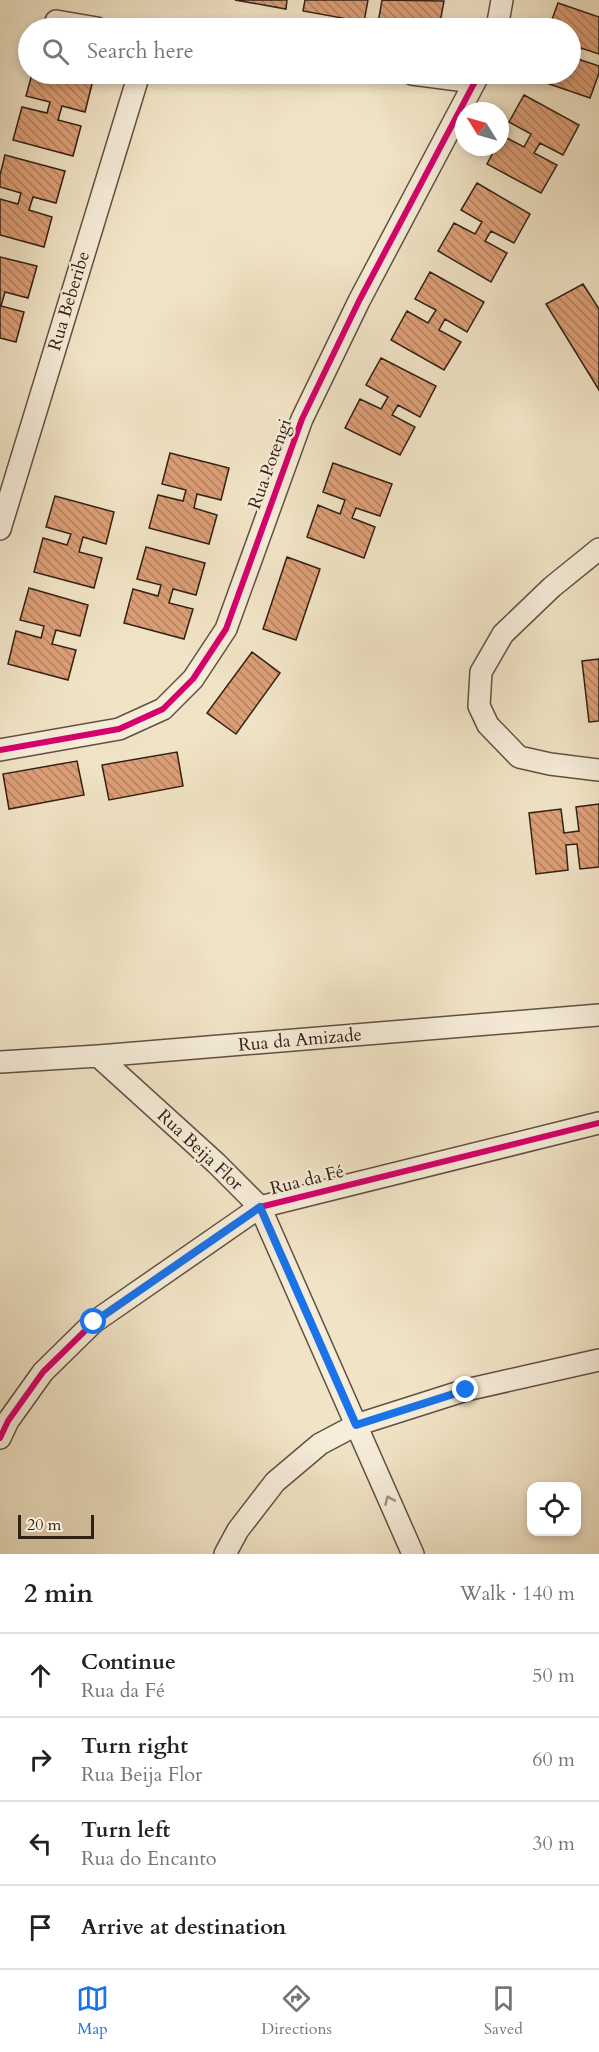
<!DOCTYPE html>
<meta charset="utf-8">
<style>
body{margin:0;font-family:Cardo,serif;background:#f6f6f6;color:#222}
.controls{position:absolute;right:18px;bottom:18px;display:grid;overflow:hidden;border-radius:12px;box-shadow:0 3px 9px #0003}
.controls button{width:54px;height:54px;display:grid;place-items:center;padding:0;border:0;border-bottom:2px solid #e0e0e0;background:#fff;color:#222;font:30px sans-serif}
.compass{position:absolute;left:455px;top:102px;width:54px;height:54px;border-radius:50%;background:#fff;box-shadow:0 3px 9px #0003;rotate:307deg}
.scale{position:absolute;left:18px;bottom:15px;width:76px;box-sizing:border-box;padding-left:6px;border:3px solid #312015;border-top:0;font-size:16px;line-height:21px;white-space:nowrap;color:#312015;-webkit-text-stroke:4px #f6edda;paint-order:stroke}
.stop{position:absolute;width:18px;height:18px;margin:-14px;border:4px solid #1a73e8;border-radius:50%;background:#fff}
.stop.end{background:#1a73e8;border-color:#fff;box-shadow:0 2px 6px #0008}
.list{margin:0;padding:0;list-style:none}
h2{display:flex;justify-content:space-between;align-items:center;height:78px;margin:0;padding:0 24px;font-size:26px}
h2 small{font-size:20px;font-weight:400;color:#767676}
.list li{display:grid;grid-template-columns:39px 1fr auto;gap:18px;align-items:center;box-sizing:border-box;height:84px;padding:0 24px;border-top:2px solid #e0e0e0}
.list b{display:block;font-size:22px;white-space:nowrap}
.list p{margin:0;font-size:20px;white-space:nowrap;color:#767676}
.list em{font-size:20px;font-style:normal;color:#767676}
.icon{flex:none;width:33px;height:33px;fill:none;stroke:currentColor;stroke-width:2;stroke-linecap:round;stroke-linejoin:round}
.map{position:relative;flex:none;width:599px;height:1554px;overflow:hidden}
.search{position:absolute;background:#fff;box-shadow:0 3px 9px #0003;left:18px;right:18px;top:18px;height:66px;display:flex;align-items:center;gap:15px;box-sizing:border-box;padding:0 21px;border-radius:33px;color:#767676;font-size:22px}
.sheet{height:414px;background:#fff}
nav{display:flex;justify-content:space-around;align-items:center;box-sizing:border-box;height:84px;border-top:2px solid #e0e0e0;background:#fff;font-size:16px;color:#767676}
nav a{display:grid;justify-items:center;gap:3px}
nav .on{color:#1a73e8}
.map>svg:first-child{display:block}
.building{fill:url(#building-back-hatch);stroke:#312015;stroke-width:1.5}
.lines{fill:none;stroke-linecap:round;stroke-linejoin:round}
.minor-casing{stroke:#615141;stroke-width:24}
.minor{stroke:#f6edda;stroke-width:21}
.cycleway-casing{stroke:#f6edda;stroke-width:10}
.cycleway{stroke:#d6006c;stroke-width:6}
.oneway{stroke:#9d9181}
.route{stroke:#1a73e8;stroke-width:8}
.labels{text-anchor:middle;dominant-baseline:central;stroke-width:4.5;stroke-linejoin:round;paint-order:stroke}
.street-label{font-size:18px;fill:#312015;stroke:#f6edda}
</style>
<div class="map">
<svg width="599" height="1554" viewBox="0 0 599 1554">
<defs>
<pattern id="building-back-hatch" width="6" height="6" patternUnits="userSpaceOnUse" patternTransform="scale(1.5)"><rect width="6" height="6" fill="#dd9f77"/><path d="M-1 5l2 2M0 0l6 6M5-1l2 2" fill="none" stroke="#b48160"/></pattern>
</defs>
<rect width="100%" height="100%" fill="#f1e4c6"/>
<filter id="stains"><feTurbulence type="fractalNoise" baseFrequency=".00333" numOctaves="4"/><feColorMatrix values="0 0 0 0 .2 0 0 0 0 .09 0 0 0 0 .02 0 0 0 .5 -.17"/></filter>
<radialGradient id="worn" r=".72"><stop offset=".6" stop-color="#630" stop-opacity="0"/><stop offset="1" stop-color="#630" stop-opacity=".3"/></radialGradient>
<path class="building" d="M235 0H287L286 9Z
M305 0H368L364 22 303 11Z
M382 0 444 1 439 28H412L378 23Z
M558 3 599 17V54L581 48 578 59 599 66V73L590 98 532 78 534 74H570V28H549Z
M32 74H69L93 80 85 112 62 106 58 120 81 126 73 156 13 140 22 107 47 113 50 102 26 96Z
M524 95 579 125 563 155 540 143 534 153 557 165 541 193 487 164 496 147H500L503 136 524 147 531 134 509 122Z
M5 155 65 171 56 203 33 197 29 210 52 217 44 247 0 235V199L18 204 21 193 0 187V175Z
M477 183 530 214 514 243 491 231 485 241 507 253 491 282 438 251 454 223 475 234 482 222 461 210Z
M0 257 37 266 28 298 5 292 1 306 24 312 16 342 0 338Z
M430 272 484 302 467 332 445 319 439 330 461 342 444 370 391 340 407 311 428 323 436 310 415 299Z
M583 284 599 309V390L546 304Z
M381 358 436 386 420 417 398 405 392 415 415 427 400 455 345 428 360 399 381 409 388 397 366 385Z
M170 453 229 468 221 500 197 494 194 508 217 515 209 544 149 528 158 495 183 501 186 490 162 484Z
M333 463 392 484 380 516 356 508 352 518 375 527 364 558 307 537 318 505 340 514 345 500 323 492Z
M55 496 114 512 106 544 83 537 79 552 102 558 94 588 34 572 43 538 67 545 71 534 46 527Z
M146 547 205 563 196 595 173 589 169 603 193 609 184 639 124 623 133 589 158 596 161 585 137 579Z
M287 557 320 569 296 640 263 629Z
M29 588 88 605 80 636 56 630 52 644 76 650 68 680 8 664 16 631 41 638 44 626 20 620Z
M252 652 280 673 236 734 207 713Z
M599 659V721L589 722 582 661Z
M177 752 183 786 109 800 102 765Z
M77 761 84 795 9 809 3 774Z
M599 804V867L580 869 577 844 566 845 568 870 536 874 529 813 561 809 564 833 579 831 576 807Z"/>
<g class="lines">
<g class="minor-casing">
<path id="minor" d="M56 21 97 28
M497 28 502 0
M412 74 474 82
M0 529 139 74
M599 549 552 587 503 634 481 672 479 706 488 725 519 757 550 764 599 770
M0 750 119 729 163 709 193 679 226 629 302 419 359 301 479 74
M98 1056 216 1163 260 1207 413 1554
M0 1062 98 1056 599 1015
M0 1438 8 1421 43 1372 94 1322 260 1207 599 1123
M225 1554 238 1530 275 1482 320 1444 356 1425 466 1390 599 1360"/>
</g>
<use href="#minor" class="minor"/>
<g class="cycleway-casing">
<path id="cycleway" d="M0 750 119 729 163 709 193 679 226 629 302 419 359 301 479 74
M0 1438 8 1421 43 1372 94 1322 260 1207 599 1123"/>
</g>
<use href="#cycleway" class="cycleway"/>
</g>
<defs><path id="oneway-chevron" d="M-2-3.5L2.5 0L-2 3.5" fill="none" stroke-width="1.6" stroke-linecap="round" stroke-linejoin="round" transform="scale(1.5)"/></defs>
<use class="oneway" href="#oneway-chevron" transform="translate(389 1500) rotate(-114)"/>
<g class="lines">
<path class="route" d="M94 1322 260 1207 356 1425 466 1390"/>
</g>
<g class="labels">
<g class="street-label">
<text transform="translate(69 301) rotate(-73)">Rua Beberibe</text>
<text transform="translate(270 464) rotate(-70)">Rua Potengi</text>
<text transform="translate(300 1040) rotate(-5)">Rua da Amizade</text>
<text transform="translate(200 1150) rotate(43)">Rua Beija Flor</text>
<text transform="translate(307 1180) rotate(-14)">Rua da Fé</text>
</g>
</g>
<rect width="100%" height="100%" filter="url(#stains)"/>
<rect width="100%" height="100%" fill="url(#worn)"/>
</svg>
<div class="controls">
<button><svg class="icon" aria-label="locate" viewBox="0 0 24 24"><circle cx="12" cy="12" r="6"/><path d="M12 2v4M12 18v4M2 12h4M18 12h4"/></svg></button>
</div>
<svg class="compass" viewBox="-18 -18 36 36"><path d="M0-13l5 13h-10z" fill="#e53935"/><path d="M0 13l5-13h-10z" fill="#767676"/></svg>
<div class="scale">20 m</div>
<div class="stop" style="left:94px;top:1322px"></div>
<div class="stop end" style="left:466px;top:1390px"></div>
<div class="search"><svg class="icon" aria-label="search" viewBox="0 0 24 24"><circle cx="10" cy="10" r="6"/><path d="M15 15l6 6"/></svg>Search here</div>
</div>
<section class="sheet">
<h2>2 min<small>Walk · 140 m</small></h2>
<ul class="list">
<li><svg class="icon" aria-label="ahead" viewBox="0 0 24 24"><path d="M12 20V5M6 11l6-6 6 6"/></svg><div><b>Continue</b><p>Rua da Fé</p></div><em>50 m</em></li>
<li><svg class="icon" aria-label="right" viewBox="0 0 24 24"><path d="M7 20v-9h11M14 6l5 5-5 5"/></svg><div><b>Turn right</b><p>Rua Beija Flor</p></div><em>60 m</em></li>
<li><svg class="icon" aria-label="left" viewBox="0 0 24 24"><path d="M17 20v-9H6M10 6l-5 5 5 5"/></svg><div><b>Turn left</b><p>Rua do Encanto</p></div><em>30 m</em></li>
<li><svg class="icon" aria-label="arrive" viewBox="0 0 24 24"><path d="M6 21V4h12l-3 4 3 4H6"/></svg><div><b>Arrive at destination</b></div></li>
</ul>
</section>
<nav>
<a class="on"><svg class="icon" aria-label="map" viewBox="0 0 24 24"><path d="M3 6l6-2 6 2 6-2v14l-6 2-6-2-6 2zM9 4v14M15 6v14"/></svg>Map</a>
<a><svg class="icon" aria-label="directions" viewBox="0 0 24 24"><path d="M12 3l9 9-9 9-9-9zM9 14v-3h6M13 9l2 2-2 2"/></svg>Directions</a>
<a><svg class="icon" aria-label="saved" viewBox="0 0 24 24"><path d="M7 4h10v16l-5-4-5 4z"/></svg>Saved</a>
</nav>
